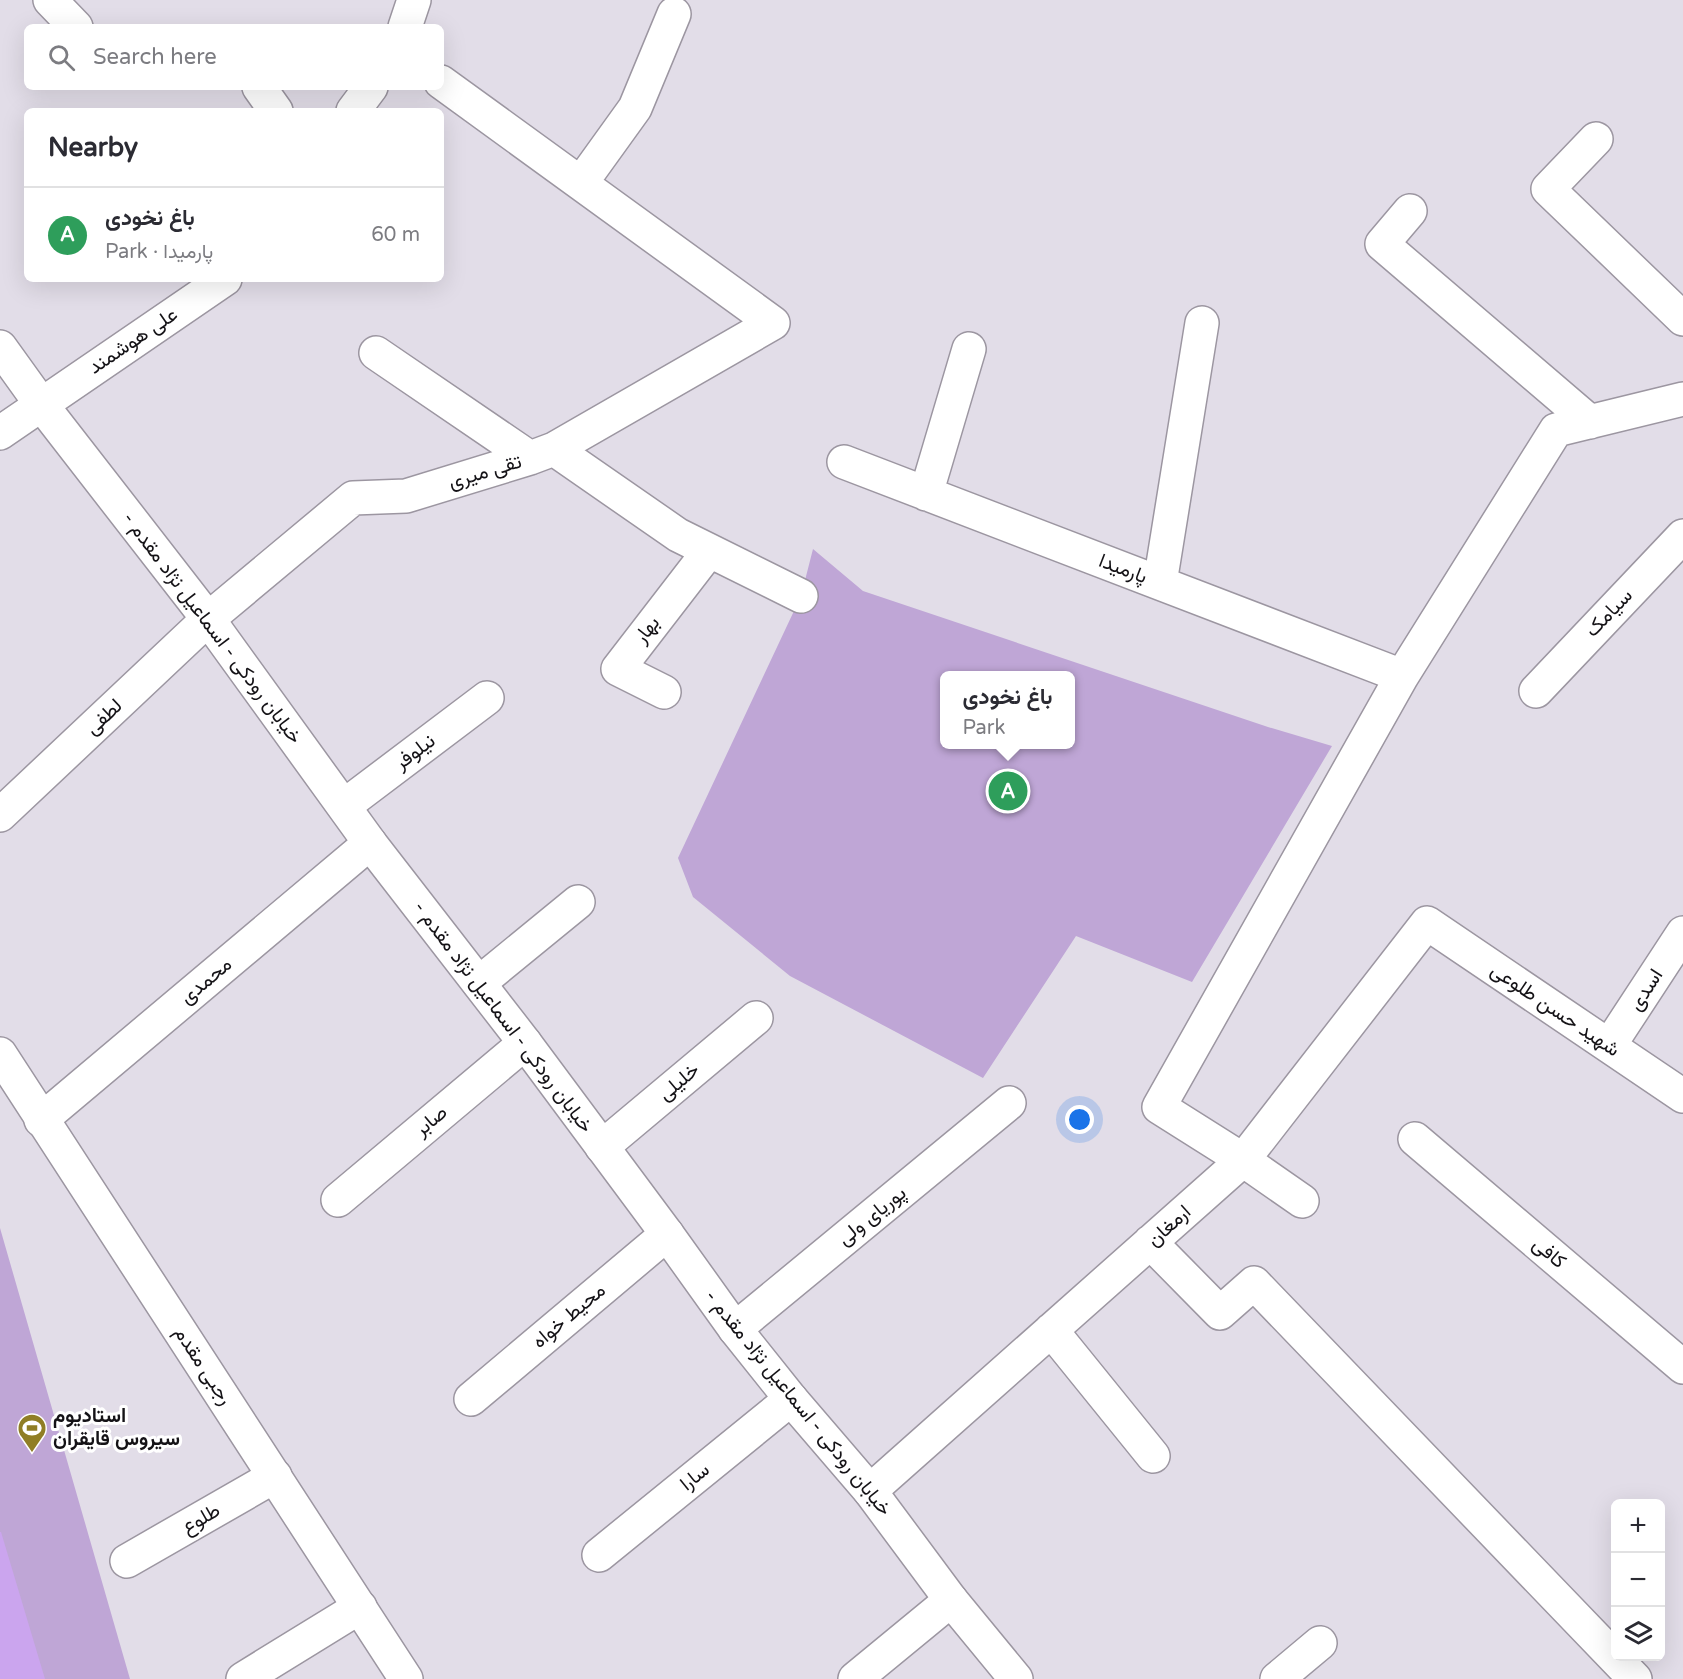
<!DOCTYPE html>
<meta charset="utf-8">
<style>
body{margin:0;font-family:"Varela Round",Vazirmatn,sans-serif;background:#f7f7f7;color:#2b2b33}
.controls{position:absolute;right:18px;bottom:18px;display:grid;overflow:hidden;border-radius:9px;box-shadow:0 6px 24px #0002}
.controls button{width:54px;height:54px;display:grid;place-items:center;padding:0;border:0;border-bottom:2px solid #e1e1e2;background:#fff;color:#2b2b33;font:30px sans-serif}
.you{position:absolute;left:1080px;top:1120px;width:21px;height:21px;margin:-15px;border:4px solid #fff;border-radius:50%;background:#1a73e8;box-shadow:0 0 0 9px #1a73e833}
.badge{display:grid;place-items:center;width:39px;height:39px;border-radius:50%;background:#ea580c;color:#fff;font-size:20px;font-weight:700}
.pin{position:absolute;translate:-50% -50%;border:3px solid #fff;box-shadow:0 2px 6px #0006}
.popup{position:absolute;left:940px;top:671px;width:135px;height:78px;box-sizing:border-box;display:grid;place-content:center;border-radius:9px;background:#fff;filter:drop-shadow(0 2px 4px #0005);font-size:20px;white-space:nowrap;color:#7c7c81}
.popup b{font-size:22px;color:#2b2b33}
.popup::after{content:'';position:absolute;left:50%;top:100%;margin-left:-12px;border:12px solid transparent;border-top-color:#fff}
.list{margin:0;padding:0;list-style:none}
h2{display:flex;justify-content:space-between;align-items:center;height:78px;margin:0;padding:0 24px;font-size:26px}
h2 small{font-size:20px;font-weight:400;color:#7c7c81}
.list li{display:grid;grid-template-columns:39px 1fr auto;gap:18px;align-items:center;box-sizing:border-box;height:96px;padding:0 24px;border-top:2px solid #e1e1e2}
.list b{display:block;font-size:22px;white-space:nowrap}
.list p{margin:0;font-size:20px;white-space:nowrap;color:#7c7c81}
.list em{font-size:20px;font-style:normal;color:#7c7c81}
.icon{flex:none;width:33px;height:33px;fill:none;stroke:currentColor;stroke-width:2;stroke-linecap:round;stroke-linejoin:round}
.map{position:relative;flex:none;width:1683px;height:1679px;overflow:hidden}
.search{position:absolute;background:#fff;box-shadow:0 6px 24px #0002;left:24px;top:24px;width:420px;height:66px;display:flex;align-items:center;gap:15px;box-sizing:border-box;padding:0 21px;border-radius:9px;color:#7c7c81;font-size:22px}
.panel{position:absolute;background:#fff;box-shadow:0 6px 24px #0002;left:24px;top:108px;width:420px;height:174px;border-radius:9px}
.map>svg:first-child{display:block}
.green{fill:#bfa6d6;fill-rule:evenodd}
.building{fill:#cba5ee}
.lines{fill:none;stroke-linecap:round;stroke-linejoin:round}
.minor-casing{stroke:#9c96a1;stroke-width:36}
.tertiary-casing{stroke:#9c96a1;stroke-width:36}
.minor{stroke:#fff;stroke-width:33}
.tertiary{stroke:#fff;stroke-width:33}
.labels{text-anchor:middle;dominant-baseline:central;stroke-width:6;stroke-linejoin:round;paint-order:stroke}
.street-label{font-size:20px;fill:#141216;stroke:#fff}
.poi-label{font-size:20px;font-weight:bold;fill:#141216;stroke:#fff;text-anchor:start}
</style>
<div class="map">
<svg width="1683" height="1679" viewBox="0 0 1683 1679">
<rect width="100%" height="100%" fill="#e2dde8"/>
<path class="green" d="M813 549 863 591 1268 727 1332 746 1192 982 1076 936 983 1078 790 976 693 897 678 858 801 596ZM945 676H1071V744H945Z
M0 1228 130 1679H0Z"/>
<path class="building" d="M0 1532H1L45 1679H0Z"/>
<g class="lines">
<g class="minor-casing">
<path id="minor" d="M50 0 76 27
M405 27 414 0
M259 87 276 111
M353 111 371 87
M1596 139 1548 189 1683 319
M581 183 635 108 674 14
M1410 211 1382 244 1590 422
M376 353 530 458
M0 433 225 279
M554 449 678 535 801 596
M844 462 1402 676
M926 494 969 349
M1160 583 1202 323
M208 619 353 498 406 496 530 458 554 449 773 323 441 82
M1536 691 1683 536
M664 692 618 669 709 551
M344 806 487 698
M479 983 578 902
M1609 1046 1683 933
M41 1120 370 843
M1415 1139 1683 1367
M602 1147 756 1018
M338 1200 525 1043
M1302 1201 1243 1160 1159 1107 1402 676 1556 430 1683 399
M1150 1242 1220 1313 1254 1283 1635 1679
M735 1329 1009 1103
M1051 1330 1153 1456
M471 1399 667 1234
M870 1491 1243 1160 1427 923 1683 1096
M599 1555 791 1399
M127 1561 275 1476
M243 1679 360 1607
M855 1679 951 1600
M1277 1679 1320 1643"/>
</g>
<g class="tertiary-casing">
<path id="tertiary" d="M0 347 41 404 208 619 370 843 525 1043 667 1234 735 1329 791 1399 870 1491 951 1600 1016 1679
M0 815 208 619
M0 1054 406 1679"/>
</g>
<use href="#minor" class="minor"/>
<use href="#tertiary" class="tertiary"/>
</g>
<defs>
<g id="stadium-pin" transform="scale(1.5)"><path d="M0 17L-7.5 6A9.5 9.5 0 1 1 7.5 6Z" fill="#907e25" stroke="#fff"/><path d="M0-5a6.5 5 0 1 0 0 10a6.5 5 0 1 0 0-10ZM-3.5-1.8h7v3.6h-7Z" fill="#fff"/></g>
</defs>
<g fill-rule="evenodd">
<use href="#stadium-pin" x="32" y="1428"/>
</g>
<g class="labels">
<g class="street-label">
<text transform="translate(133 341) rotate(-34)">علی هوشمند</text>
<text transform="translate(485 472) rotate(-17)">تقی میری</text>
<text transform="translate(1123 569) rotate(21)">پارمیدا</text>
<text transform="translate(1609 613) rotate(-46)">سیامک</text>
<text transform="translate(212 628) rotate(53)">- خیابان رودکی - اسماعیل نژاد مقدم</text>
<text transform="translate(647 630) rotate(-52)">بهار</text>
<text transform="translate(104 717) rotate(-43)">لطفی</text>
<text transform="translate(415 752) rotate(-37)">نیلوفر</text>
<text transform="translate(206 981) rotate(-40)">محمدی</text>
<text transform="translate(1646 990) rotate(-57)">اسدی</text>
<text transform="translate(1555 1010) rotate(34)">شهید حسن طلوعی</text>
<text transform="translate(503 1017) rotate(53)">- خیابان رودکی - اسماعیل نژاد مقدم</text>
<text transform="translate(679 1082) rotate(-40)">خلیلی</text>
<text transform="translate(431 1121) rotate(-40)">صابر</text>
<text transform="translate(872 1216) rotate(-39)">پوریای ولی</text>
<text transform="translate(1169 1226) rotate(-42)">ارمغان</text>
<text transform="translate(1549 1253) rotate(40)">کافی</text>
<text transform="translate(569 1316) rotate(-40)">محیط خواه</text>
<text transform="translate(203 1366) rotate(57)">رجبی مقدم</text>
<text transform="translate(798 1403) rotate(51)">- خیابان رودکی - اسماعیل نژاد مقدم</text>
<text transform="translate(695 1477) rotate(-39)">سارا</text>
<text transform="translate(201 1519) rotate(-30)">طلوع</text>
</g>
<g class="poi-label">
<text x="53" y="1416">استادیوم<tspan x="53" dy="23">سیروس قایقران</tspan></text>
</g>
</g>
</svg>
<div class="controls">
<button>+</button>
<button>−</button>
<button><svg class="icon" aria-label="layers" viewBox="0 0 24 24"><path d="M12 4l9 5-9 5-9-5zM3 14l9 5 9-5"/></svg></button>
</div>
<div class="you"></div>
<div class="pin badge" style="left:1008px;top:791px;background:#2e9e5b">A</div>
<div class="popup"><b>باغ نخودی</b>Park</div>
<div class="search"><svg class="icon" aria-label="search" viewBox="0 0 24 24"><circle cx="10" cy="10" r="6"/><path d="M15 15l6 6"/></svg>Search here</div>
<section class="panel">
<h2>Nearby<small></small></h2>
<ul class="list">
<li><span class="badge" style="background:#2e9e5b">A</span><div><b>باغ نخودی</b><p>Park · پارمیدا</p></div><em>60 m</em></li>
</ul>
</section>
</div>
